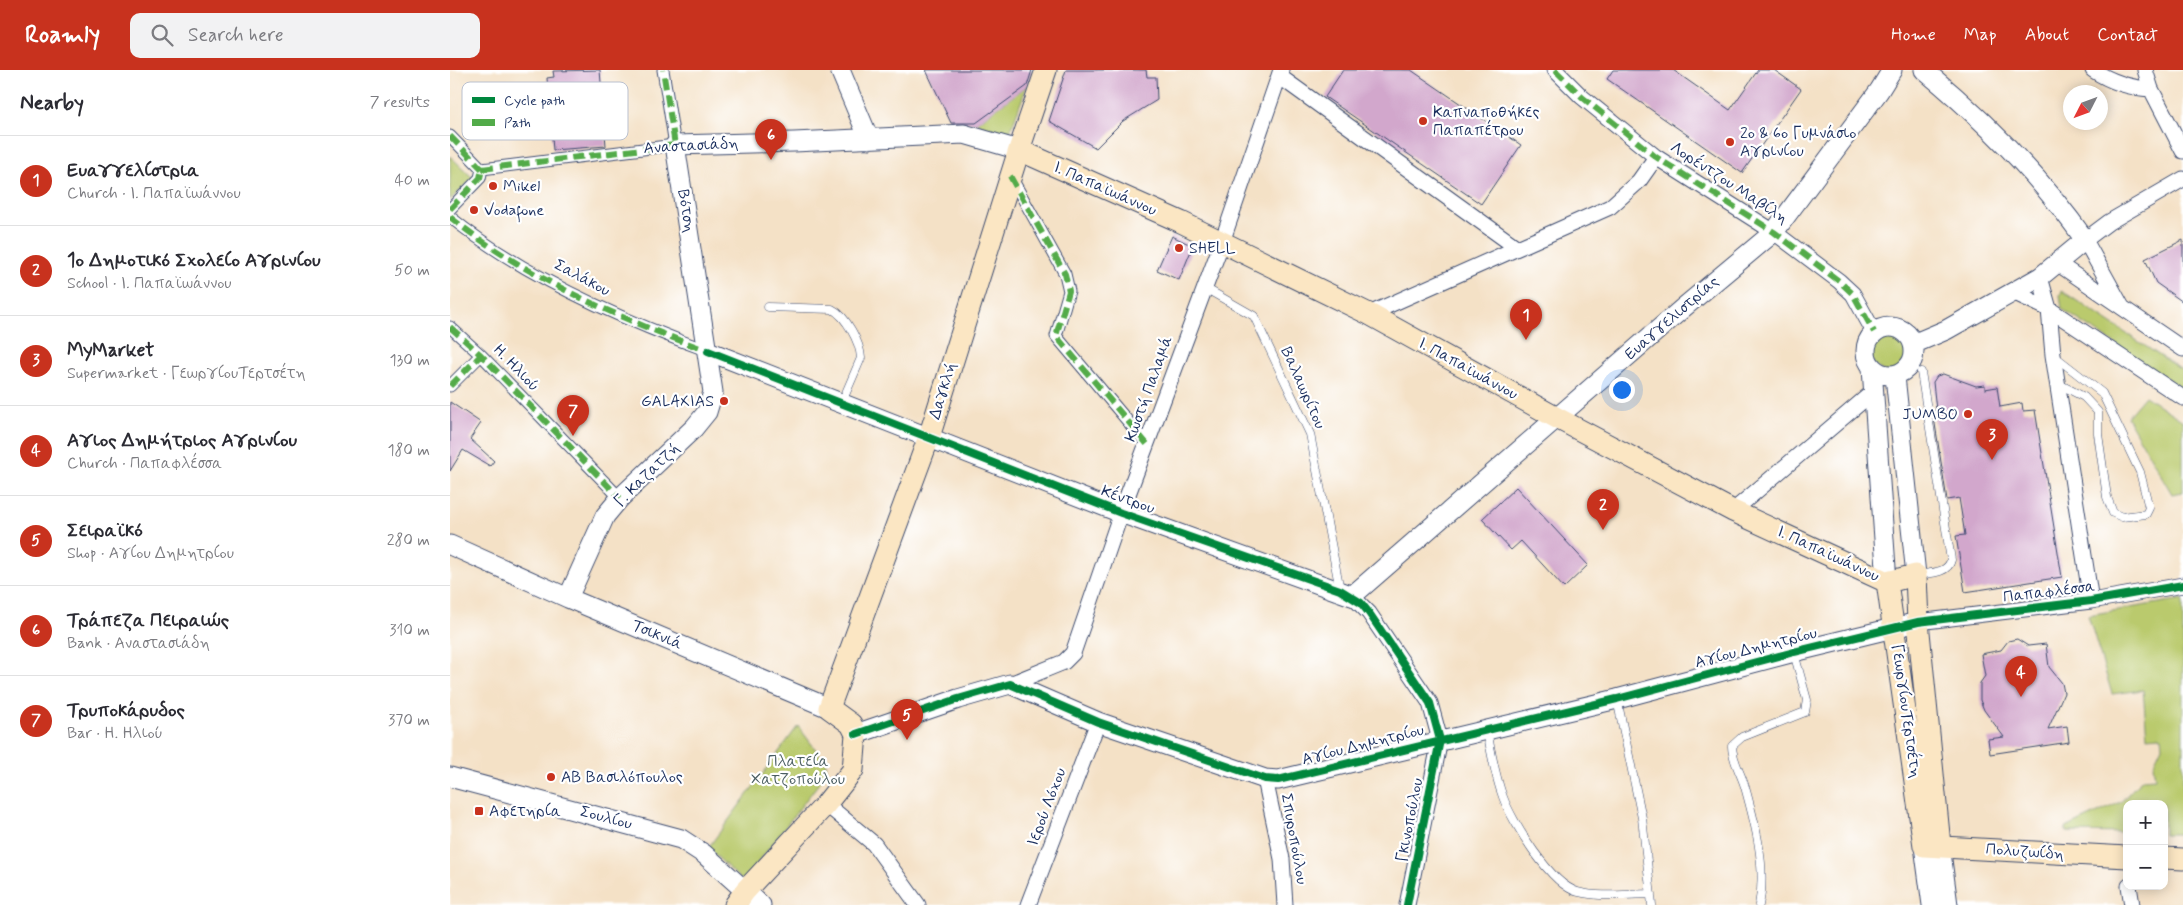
<!DOCTYPE html>
<meta charset="utf-8">
<style>
body{margin:0;font-family:Mynerve,sans-serif;background:#f2f2f3;color:#2b2b33}
.controls{position:absolute;right:15px;bottom:15px;display:grid;overflow:hidden;border-radius:10px;box-shadow:0 2px 12px #0003}
.controls button{width:45px;height:45px;display:grid;place-items:center;padding:0;border:0;border-bottom:1px solid #e1e1e2;background:#fff;color:#2b2b33;font:25px sans-serif}
.compass{position:absolute;left:1613px;top:15px;width:45px;height:45px;border-radius:50%;background:#fff;box-shadow:0 2px 12px #0003;rotate:228deg}
.you{position:absolute;left:1171px;top:319px;width:18px;height:18px;margin:-12px;border:4px solid #fff;border-radius:50%;background:#1a73e8;box-shadow:0 0 0 8px #1a73e833}
.badge{display:grid;place-items:center;width:32px;height:32px;border-radius:50%;background:#c8321e;color:#fff;font-size:16px;font-weight:700}
.pin{position:absolute;translate:-50% -41px;filter:drop-shadow(0 1px 2px #0008)}
.pin::after{content:'';position:absolute;top:26px;width:18px;height:15px;background:inherit;clip-path:polygon(0 0,100% 0,50% 100%)}
.list{margin:0;padding:0;list-style:none}
h2{display:flex;justify-content:space-between;align-items:center;height:65px;margin:0;padding:0 20px;font-size:21px}
h2 small{font-size:16px;font-weight:400;color:#7c7c81}
.list li{display:grid;grid-template-columns:32px 1fr auto;gap:15px;align-items:center;box-sizing:border-box;height:90px;padding:0 20px;border-top:1px solid #e1e1e2}
.list b{display:block;font-size:19px;white-space:nowrap}
.list p{margin:0;font-size:16px;white-space:nowrap;color:#7c7c81}
.list em{font-size:16px;font-style:normal;color:#7c7c81}
.icon{flex:none;width:28px;height:28px;fill:none;stroke:currentColor;stroke-width:2;stroke-linecap:round;stroke-linejoin:round}
.map{position:relative;flex:none;width:1733px;height:835px;overflow:hidden}
header{display:flex;align-items:center;gap:30px;box-sizing:border-box;height:70px;padding:0 25px;background:#c8321e;color:#fff}
header strong{font-size:24px}
nav{display:flex;gap:28px;margin-inline-start:auto;font-size:18px}
.search{width:350px;height:45px;background:#f2f2f3;display:flex;align-items:center;gap:12px;box-sizing:border-box;padding:0 18px;border-radius:10px;color:#7c7c81;font-size:19px}
main{display:flex}
aside{flex:1;background:#fff}
.map>svg:first-child{display:block}
.green{fill:#baca6d;stroke:#6a7c66}
.building{fill:#d2a7cc}
.lines{fill:none;stroke-linecap:round;stroke-linejoin:round}
.service-casing{stroke:#3c4a6e;stroke-width:9}
.pedestrian-casing{stroke:#3c4a6e;stroke-width:13}
.minor-casing{stroke:#3c4a6e;stroke-width:17}
.tertiary-casing{stroke:#3c4a6e;stroke-width:21}
.secondary-casing{stroke:#3c4a6e;stroke-width:23}
.service{stroke:#fff;stroke-width:8}
.pedestrian{stroke:#fff;stroke-width:11}
.minor{stroke:#fff;stroke-width:15}
.tertiary{stroke:#fff;stroke-width:19}
.secondary{stroke:#fbe6c3;stroke-width:21}
.quiet{stroke:#52ab49;stroke-width:6;stroke-dasharray:12 6;stroke-linecap:butt}
.cycleway-casing{stroke:#fff;stroke-width:11}
.cycleway{stroke:#00873e;stroke-width:8}
.poi-dot{fill:#c8321e;stroke:#fff;stroke-width:2}
.labels{text-anchor:middle;dominant-baseline:central;stroke-width:4.5;stroke-linejoin:round;paint-order:stroke}
.poi-label{font-size:16px;fill:#1b2f5e;stroke:#fff;text-anchor:start}
.street-label{font-size:16px;fill:#1b2f5e;stroke:#fff}
.park-label{font-size:16px;fill:#4b5e62;stroke:#fff}
.key{fill:#fff;stroke:#bbc1cf;stroke-width:1}
.key-label{font-size:14px;fill:#1b2f5e}
</style>
<header>
<strong>Roamly</strong>
<div class="search"><svg class="icon" aria-label="search" viewBox="0 0 24 24"><circle cx="10" cy="10" r="6"/><path d="M15 15l6 6"/></svg>Search here</div>
<nav><a>Home</a><a>Map</a><a>About</a><a>Contact</a></nav>
</header>
<main>
<aside>
<h2>Nearby<small>7 results</small></h2>
<ul class="list">
<li><span class="badge">1</span><div><b>Ευαγγελίστρια</b><p>Church · Ι. Παπαϊωάννου</p></div><em>40 m</em></li>
<li><span class="badge">2</span><div><b>1ο Δημοτικό Σχολείο Αγρινίου</b><p>School · Ι. Παπαϊωάννου</p></div><em>50 m</em></li>
<li><span class="badge">3</span><div><b>MyMarket</b><p>Supermarket · ΓεωργίουΤερτσέτη</p></div><em>130 m</em></li>
<li><span class="badge">4</span><div><b>Αγιος Δημήτριος Αγρινίου</b><p>Church · Παπαφλέσσα</p></div><em>180 m</em></li>
<li><span class="badge">5</span><div><b>Σειραϊκό</b><p>Shop · Αγίου Δημητρίου</p></div><em>280 m</em></li>
<li><span class="badge">6</span><div><b>Τράπεζα Πειραιώς</b><p>Bank · Αναστασιάδη</p></div><em>310 m</em></li>
<li><span class="badge">7</span><div><b>Τρυποκάρυδος</b><p>Bar · Η. Ηλιού</p></div><em>370 m</em></li>
</ul>
</aside>
<div class="map">
<svg width="1733" height="835" viewBox="0 0 1733 835">
<rect width="100%" height="100%" fill="#fff"/>
<filter id="ink" filterUnits="userSpaceOnUse"><feTurbulence type="fractalNoise" baseFrequency=".02" numOctaves="2"/><feDisplacementMap in="SourceGraphic" scale="10" xChannelSelector="R" yChannelSelector="G"/><feConvolveMatrix kernelMatrix="1 2 1 2 8 2 1 2 1" color-interpolation-filters="sRGB"/></filter>
<filter id="wash" filterUnits="userSpaceOnUse"><feTurbulence type="fractalNoise" baseFrequency=".0096" numOctaves="4" result="noise"/><feDisplacementMap in="SourceGraphic" scale="20" xChannelSelector="R" yChannelSelector="G"/><feGaussianBlur stdDeviation="1.12" result="paint"/><feColorMatrix in="noise" values="0 0 0 0 0 0 0 0 0 0 0 0 0 0 0 0 0 1.4 0 .05"/><feComposite in="paint" operator="in"/></filter>
<g filter="url(#wash)">
<rect width="100%" height="100%" fill="#f4e1c6"/>
<path class="green" d="M577 16 560 62 557 64 526 53Z
M0 86 23 108 0 130Z
M1612 221 1733 301V319L1612 239 1610 225Z
M1420 282a20 20 0 1 1 40 0a20 20 0 1 1-40 0Z
M1695 326 1733 351V422L1722 424 1677 347Z
M1733 529V764H1714V734H1677V763L1616 762V758L1671 732 1692 709 1705 708 1703 695 1712 676 1711 666 1697 667 1693 620 1662 624 1638 545Z
M348 656 376 693V704L297 807 291 810 258 778Z"/>
<g id="blocks">
<path class="building" d="M150 0 156 76 103 80 97 8 104 7 103 1Z
M476 0H582L577 16 526 53H501Z
M616 0H696L697 7H706L707 30 673 51 646 78 599 51Z
M893 0H961L1071 75 1031 134 875 27Z
M1163 0H1223L1280 40 1308 0H1324L1351 19 1292 103 1157 9Z
M722 166 743 176 729 210 707 200Z
M1733 170V232L1706 213 1695 189Z
M1493 304 1526 316 1535 315V319L1547 317 1550 337 1572 333 1573 341 1585 340 1612 507 1515 522 1506 466 1515 465 1509 428 1497 430 1483 341 1486 340 1483 312 1487 306Z
M0 332 31 353 20 369 44 391 40 396 13 380 0 401Z
M1066 417 1138 495 1114 518 1071 471 1061 480 1032 449Z
M1567 569 1578 576 1596 574 1599 597 1612 613 1614 623 1598 659 1617 656 1619 672 1540 684 1538 669 1554 667 1534 640 1530 630V613L1535 606 1531 584 1551 580 1558 571Z"/>
</g>
</g>
<g filter="url(#ink)">
<use href="#blocks" fill-opacity="0" stroke="#3c4a6e" stroke-width="1"/>
<g class="lines">
<g class="service-casing">
<path id="service" d="M755 218 804 246 860 364 890 520
M318 237 382 239C396 246 410 272 411 288L392 332
M1603 285 1652 323 1690 402 1699 438 1696 444 1672 447 1663 443 1657 427 1648 364V342L1634 327 1607 313
M1467 505C1478 503 1498 504 1501 490L1471 302
M1167 629 1192 748 1202 835
M1037 660C1041 682 1045 706 1053 727 1062 752 1101 815 1128 822 1151 828 1177 824 1201 824
M1309 835C1317 797 1305 753 1295 717 1291 703 1282 690 1282 676L1292 667 1355 642 1357 630 1344 583"/>
</g>
<g class="pedestrian-casing">
<path id="pedestrian" d="M0 66 32 99
M32 99 225 75 213 0
M561 107 615 204 619 221 606 266 697 374
M0 139 30 108 32 99
M0 147C73 206 170 249 258 281
M0 257 31 285 170 428
M0 316 31 285"/>
</g>
<g class="minor-casing">
<path id="minor" d="M1105 0 1132 27 1206 87 1324 162 1389 211 1403 224 1424 262
M1643 0C1661 12 1680 18 1701 19
M1695 0 1701 19 1733 81
M829 6 1066 177
M1607 193 1733 279
M1590 207 1599 239 1603 285 1641 531
M1563 222 1599 239 1733 328
M1672 237 1635 170 1659 152 1733 109
M919 244 1160 137 1189 111 1206 87
M1283 441 1424 321
M902 526 919 543 980 633 990 670 957 835
M1468 552 1641 531 1733 515
M560 614 614 592 623 583 671 443 772 172 831 0
M815 709 832 789 835 835
M376 734 424 774 468 835
M1679 816 1682 835
M578 835 648 652"/>
</g>
<g class="tertiary-casing">
<path id="tertiary" d="M390 0 419 69
M1416 281a24 24 0 1 1 48 0a24 24 0 1 1-48 0Z
M1463 274 1496 260 1590 207 1635 170C1590 106 1534 50 1474 0
M258 281 671 443 902 526 1233 238 1324 162 1429 21 1442 0
M1422 298 1437 512
M1445 306 1466 505
M0 475 118 528 379 638
M118 528 155 446 170 428 244 358 257 342 263 322 225 75 344 72 514 64 569 80
M406 664 508 629 560 614 648 652 815 709 828 710 1167 629 1344 582 1468 552
M0 707 231 769 254 784 311 835
M1490 775 1498 835
M1474 776 1482 835"/>
</g>
<g class="secondary-casing">
<path id="secondary" d="M569 80 731 152 919 244 1107 348 1283 441 1437 512 1466 505 1468 552 1490 775
M1437 512 1474 776 1677 787
M1714 788 1733 789
M285 835 295 821 376 734 403 700 406 664 401 654 379 638 479 367 569 80 596 0"/>
</g>
<use href="#service" class="service"/>
<use href="#pedestrian" class="pedestrian"/>
<use href="#minor" class="minor"/>
<use href="#tertiary" class="tertiary"/>
<use href="#secondary" class="secondary"/>
<path class="quiet" d="M1105 0 1132 27 1206 87 1324 162 1389 211 1403 224 1424 262
M0 66 32 99
M32 99 225 75 213 0
M560 106 615 204 619 221 606 266 697 374
M0 139 30 108 32 99
M0 147C73 206 170 249 258 281
M0 257 31 285 170 428
M0 316 31 285"/>
<g class="cycleway-casing">
<path id="cycleway" d="M258 281 671 443 890 520 911 533 919 543 980 633 990 670 957 835
M406 664 508 629 560 614 648 652 815 709 828 710 1167 629 1344 582 1468 552 1641 531 1733 515"/>
</g>
<use href="#cycleway" class="cycleway"/>
</g>
</g>
<g class="poi-dot">
<circle cx="973" cy="51" r="5"/>
<circle cx="1280" cy="72" r="5"/>
<circle cx="43" cy="116" r="5"/>
<circle cx="24" cy="140" r="5"/>
<circle cx="729" cy="178" r="5"/>
<circle cx="274" cy="331" r="5"/>
<circle cx="1518" cy="344" r="5"/>
<circle cx="101" cy="707" r="5"/>
<rect x="24" y="736" width="10" height="10" rx="2.5"/>
</g>
<g class="labels">
<g class="poi-label">
<text x="983" y="42">Καπναποθήκες<tspan x="983" dy="18">Παπαπέτρου</tspan></text>
<text x="1290" y="63">2ο &amp; 6ο Γυμνάσιο<tspan x="1290" dy="18">Αγρινίου</tspan></text>
<text x="53" y="116">Mikel</text>
<text x="34" y="140">Vodafone</text>
<text x="739" y="178">SHELL</text>
<text x="264" y="331" text-anchor="end">GALAXIAS</text>
<text x="1508" y="344" text-anchor="end">JUMBO</text>
<text x="111" y="707">ΑΒ Βασιλόπουλος</text>
<text x="39" y="741">Αφετηρία</text>
</g>
<g class="street-label">
<text transform="translate(241 76) rotate(-3)">Αναστασιάδη</text>
<text transform="translate(1279 113) rotate(33)">Λορέντζου Μαβίλη</text>
<text transform="translate(655 119) rotate(24)">Ι. Παπαϊωάννου</text>
<text transform="translate(236 141) rotate(81)">Βότση</text>
<text transform="translate(132 208) rotate(28)">Σαλάκου</text>
<text transform="translate(1222 248) rotate(-41)">Ευαγγελιστρίας</text>
<text transform="translate(66 298) rotate(46)">Η. Ηλιού</text>
<text transform="translate(1018 299) rotate(29)">Ι. Παπαϊωάννου</text>
<text transform="translate(853 318) rotate(66)">Βαλαωρίτου</text>
<text transform="translate(699 319) rotate(-70)">Κωστή Παλαμά</text>
<text transform="translate(493 321) rotate(-73)">Δαγκλή</text>
<text transform="translate(197 405) rotate(-44)">Γ. Καζατζή</text>
<text transform="translate(678 430) rotate(20)">Κέντρου</text>
<text transform="translate(1378 484) rotate(25)">Ι. Παπαϊωάννου</text>
<text transform="translate(1599 522) rotate(-7)">Παπαφλέσσα</text>
<text transform="translate(207 565) rotate(23)">Τσικνιά</text>
<text transform="translate(1306 578) rotate(-14)">Αγίου Δημητρίου</text>
<text transform="translate(1456 641) rotate(82)">ΓεωργίουΤερτσέτη</text>
<text transform="translate(913 675) rotate(-14)">Αγίου Δημητρίου</text>
<text transform="translate(597 737) rotate(-69)">Ιερού Λόχου</text>
<text transform="translate(156 748) rotate(15)">Σουλίου</text>
<text transform="translate(960 750) rotate(-79)">Γκινοπούλου</text>
<text transform="translate(844 769) rotate(80)">Σπυροπούλου</text>
<text transform="translate(1575 782) rotate(4)">Πολυζωίδη</text>
</g>
<g class="park-label">
<text x="348" y="691">Πλατεία<tspan x="348" dy="18">Χατζοπούλου</tspan></text>
</g>
</g>
<rect x="12" y="12" width="166" height="58" rx="8" class="key"/>
<rect x="22" y="27" width="23" height="6" fill="#00873e"/>
<rect x="22" y="49" width="23" height="7" fill="#52ab49"/>
<g class="key-label">
<text x="54" y="35">Cycle path</text>
<text x="54" y="57">Path</text>
</g>
</svg>
<div class="controls">
<button>+</button>
<button>−</button>
</div>
<svg class="compass" viewBox="-18 -18 36 36"><path d="M0-13l5 13h-10z" fill="#e53935"/><path d="M0 13l5-13h-10z" fill="#7c7c81"/></svg>
<div class="you"></div>
<div class="pin badge" style="left:1076px;top:270px">1</div>
<div class="pin badge" style="left:1153px;top:460px">2</div>
<div class="pin badge" style="left:1542px;top:390px">3</div>
<div class="pin badge" style="left:1571px;top:627px">4</div>
<div class="pin badge" style="left:457px;top:670px">5</div>
<div class="pin badge" style="left:321px;top:90px">6</div>
<div class="pin badge" style="left:123px;top:366px">7</div>
</div>
</main>
